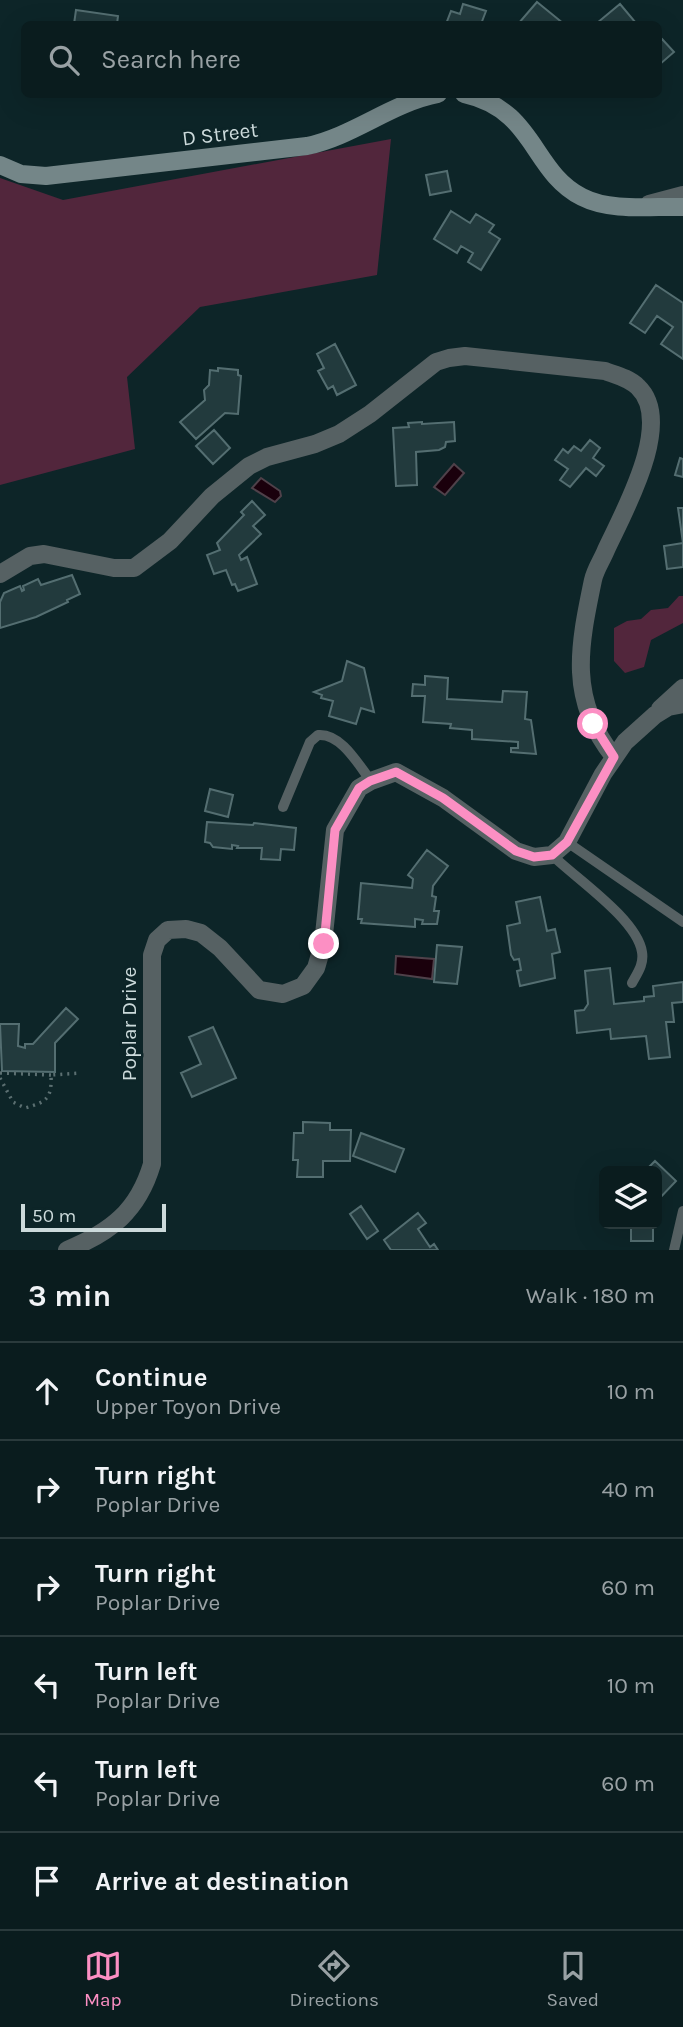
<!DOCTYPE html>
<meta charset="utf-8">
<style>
body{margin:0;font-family:Karla,sans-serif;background:#18292b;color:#f1f3f6}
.controls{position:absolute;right:21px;bottom:21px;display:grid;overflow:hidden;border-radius:10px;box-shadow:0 7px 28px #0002}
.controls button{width:63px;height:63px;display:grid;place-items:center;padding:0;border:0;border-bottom:2px solid #2a3a3c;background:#0a1c1e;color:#f1f3f6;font:35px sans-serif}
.scale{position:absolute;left:21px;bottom:18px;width:145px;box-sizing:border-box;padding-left:7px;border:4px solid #ccdadb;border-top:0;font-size:19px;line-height:24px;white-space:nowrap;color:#ccdadb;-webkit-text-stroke:5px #0d2528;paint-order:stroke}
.stop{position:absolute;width:21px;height:21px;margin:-16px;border:5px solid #fc8fc3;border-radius:50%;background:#fff}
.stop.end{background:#fc8fc3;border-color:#fff;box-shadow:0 2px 7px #0008}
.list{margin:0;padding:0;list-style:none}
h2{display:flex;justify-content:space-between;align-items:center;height:91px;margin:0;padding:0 28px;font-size:30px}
h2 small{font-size:23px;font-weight:400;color:#99a1a4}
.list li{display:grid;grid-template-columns:46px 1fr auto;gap:21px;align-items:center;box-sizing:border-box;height:98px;padding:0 28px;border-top:2px solid #2a3a3c}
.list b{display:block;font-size:26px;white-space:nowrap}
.list p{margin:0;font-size:23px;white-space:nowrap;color:#99a1a4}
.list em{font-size:23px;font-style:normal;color:#99a1a4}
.icon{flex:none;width:38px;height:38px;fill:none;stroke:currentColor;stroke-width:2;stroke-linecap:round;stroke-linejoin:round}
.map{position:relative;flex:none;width:683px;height:1250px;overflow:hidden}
.search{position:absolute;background:#0a1c1e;box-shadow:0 7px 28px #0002;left:21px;right:21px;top:21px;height:77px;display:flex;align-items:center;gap:18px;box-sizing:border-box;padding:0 24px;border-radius:10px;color:#99a1a4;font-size:26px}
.sheet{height:679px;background:#0a1c1e}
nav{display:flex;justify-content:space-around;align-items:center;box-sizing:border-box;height:98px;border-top:2px solid #2a3a3c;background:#0a1c1e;font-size:19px;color:#99a1a4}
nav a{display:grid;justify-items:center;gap:4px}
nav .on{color:#fc8fc3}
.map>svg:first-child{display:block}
.green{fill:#52263c}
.water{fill:#1a000c;stroke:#4f414a;stroke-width:2}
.building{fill:#223a3d;stroke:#546e71;stroke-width:2}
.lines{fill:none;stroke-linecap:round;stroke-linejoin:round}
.path{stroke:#5b6f71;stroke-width:3.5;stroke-dasharray:2 5;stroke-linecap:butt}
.lane{stroke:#566163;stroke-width:10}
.street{stroke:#566163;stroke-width:18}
.secondary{stroke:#748688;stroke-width:18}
.route{stroke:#fc8fc3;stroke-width:9}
.labels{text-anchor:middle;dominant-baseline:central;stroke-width:5;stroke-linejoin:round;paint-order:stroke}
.street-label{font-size:21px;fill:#ccdadb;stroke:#0d2528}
</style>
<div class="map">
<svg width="683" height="1250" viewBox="0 0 683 1250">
<rect width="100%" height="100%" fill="#0d2528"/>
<path class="green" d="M391 139 377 275 200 307 127 377 135 449 0 485V178L63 200Z
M679 596H683V623L651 640 644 667 625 673 614 661V628L627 621 641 619 651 610 668 608Z"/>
<path class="water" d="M454 464 464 473 445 495 434 487Z
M261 478 280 491 281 496 275 502 252 488Z
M396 956 434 959 432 979 395 974Z"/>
<path class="building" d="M537 2 564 24H518Z
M463 4 486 11 481 24H446L451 11 460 14Z
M620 4 636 23 598 24 597 23Z
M76 10 118 16 117 24H74Z
M662 39 674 52 659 65 658 42Z
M447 171 451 191 430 195 426 175Z
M451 211 470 223 476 214 494 225 489 232 500 239 481 270 468 262 473 253 461 246 457 253 434 239Z
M656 285 683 303V359L661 344 673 327 657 316 645 333 630 323Z
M335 344 356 385 337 395 333 386 328 389 318 371 324 368 317 354Z
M218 368 238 370V375L241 376 238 414 225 413 196 439 180 422 205 400 204 390 209 385 210 370 218 371Z
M422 422V424L454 422 455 441 446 442 445 447 439 450 416 452 417 485 396 486 393 428 409 427 408 423Z
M214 430 230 448 213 464 196 446Z
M590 440 600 448 593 458 604 466 596 476 586 468 570 487 560 480 568 469 555 460 563 449 568 453 574 446 581 451Z
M680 458 683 459V477L675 475Z
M252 501 265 515 253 526 261 534 239 555 241 560 247 557 257 584 238 591 235 584 232 585 226 570 214 574 207 555 220 550 217 543 244 515 241 512Z
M678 508H683V567L667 569 664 546 683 543Z
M72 575 80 594 67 600 68 602 36 617 0 628V602L4 593 20 586 22 591 24 590 23 586 38 579 41 585Z
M347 661 364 668 374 712 361 708 356 724 329 716 333 701 321 698 322 695 314 692 342 681Z
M425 676 448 678 447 699 502 702 503 691 527 692 525 719 531 720 536 754 511 752V748H518V742L472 739V730L450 728 451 724 423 722 425 696H412L413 684 425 685Z
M210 789 233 795 228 817 205 811Z
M207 822 253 825 254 823 296 828 294 850 281 849 280 860 261 859 262 848H237L238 846 232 845V849L213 847 210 843 205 842Z
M427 850 448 866 433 886 432 896 436 897 434 911H439L437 924H422L423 920 415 919V927L361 923 362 919H358L361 883 412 888 413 879 408 875Z
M540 897 547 931 555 929 560 952 552 954 555 978 520 986 517 971 521 970 519 959 514 960 511 955 507 926 520 923 516 902Z
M437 945 462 947 457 984 434 982Z
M610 968 614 1004 644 1001V997L654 996 653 986 683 982V1002L672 1003 674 1022H666L670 1057 649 1059 646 1036 611 1039 610 1029 577 1033 575 1011 584 1010 588 1004 585 971Z
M66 1008 78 1019 55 1043V1072L2 1071 0 1024H19L18 1046 25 1048V1044H33Z
M213 1027 236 1078 192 1097 181 1073 201 1064 189 1037Z
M303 1122 330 1123V1130H351L350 1161H323V1177H297L298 1160H293L294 1133H303Z
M361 1133 404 1149 395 1172 353 1156Z
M655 1161 676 1181 657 1201V1171H645Z
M361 1206 378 1231 367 1239 350 1214Z
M418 1213 426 1223 418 1229 430 1247 434 1244 438 1250H391L384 1240Z
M631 1224H653V1241H631Z"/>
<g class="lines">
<path class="path" d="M0 1073 51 1075
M0 1078 13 1102 25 1108C47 1102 52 1098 51 1075L81 1073"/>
<path class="lane" d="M283 807 310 742 318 735C341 733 358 764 371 781
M567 842 683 922
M552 855C575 878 637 919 642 952 644 964 638 972 632 983
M674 1250 683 1211"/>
<path class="street" d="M649 204 683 195
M0 574 30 556 44 554 114 568H134L170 541 212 496 249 466 267 457 315 444 339 434 370 414 436 362 449 358 465 356 605 371C616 375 629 378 638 387 675 422 623 513 606 550 602 560 595 570 593 580 579 647 568 699 614 757
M660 709 683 688
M67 1250C111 1232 138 1211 152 1164V955L157 940 168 930 186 929 201 933 220 948 259 990 283 994 303 986 316 968 323 944 335 830 359 788 371 781 396 772 443 798 516 851 534 857 552 855 567 842 603 774 625 742 655 715 668 707 683 704"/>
<path class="secondary" d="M464 94C536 110 531 171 582 197 611 212 652 206 683 207
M0 165 21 174 46 176 307 146C354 136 391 103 438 94"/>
</g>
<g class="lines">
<path class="route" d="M324 944 335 830 359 788 370 781 396 772 443 798 516 851 534 857 552 855 567 842 614 757 593 724"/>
</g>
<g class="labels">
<g class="street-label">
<text transform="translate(220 134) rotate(-7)">D Street</text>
<text transform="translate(129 1024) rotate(-90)">Poplar Drive</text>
</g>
</g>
</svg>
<div class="controls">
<button><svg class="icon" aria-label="layers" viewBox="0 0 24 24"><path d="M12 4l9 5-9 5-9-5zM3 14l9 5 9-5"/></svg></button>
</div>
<div class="scale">50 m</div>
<div class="stop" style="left:593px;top:724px"></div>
<div class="stop end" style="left:324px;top:944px"></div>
<div class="search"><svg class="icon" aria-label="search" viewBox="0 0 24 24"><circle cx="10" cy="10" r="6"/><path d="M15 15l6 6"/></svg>Search here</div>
</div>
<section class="sheet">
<h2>3 min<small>Walk · 180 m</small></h2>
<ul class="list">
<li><svg class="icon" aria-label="ahead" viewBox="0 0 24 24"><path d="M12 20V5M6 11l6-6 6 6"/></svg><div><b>Continue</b><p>Upper Toyon Drive</p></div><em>10 m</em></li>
<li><svg class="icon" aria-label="right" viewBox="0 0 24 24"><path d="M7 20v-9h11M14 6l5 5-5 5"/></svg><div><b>Turn right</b><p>Poplar Drive</p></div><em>40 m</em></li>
<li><svg class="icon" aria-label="right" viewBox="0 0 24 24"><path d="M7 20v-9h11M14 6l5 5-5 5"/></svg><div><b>Turn right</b><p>Poplar Drive</p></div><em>60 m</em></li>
<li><svg class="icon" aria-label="left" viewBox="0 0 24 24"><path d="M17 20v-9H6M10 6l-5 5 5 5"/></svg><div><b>Turn left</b><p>Poplar Drive</p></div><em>10 m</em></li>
<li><svg class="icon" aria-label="left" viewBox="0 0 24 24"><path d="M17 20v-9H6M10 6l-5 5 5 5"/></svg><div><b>Turn left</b><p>Poplar Drive</p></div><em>60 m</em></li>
<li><svg class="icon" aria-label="arrive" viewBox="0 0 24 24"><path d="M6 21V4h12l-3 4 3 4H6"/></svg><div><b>Arrive at destination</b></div></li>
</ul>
</section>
<nav>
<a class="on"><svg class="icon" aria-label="map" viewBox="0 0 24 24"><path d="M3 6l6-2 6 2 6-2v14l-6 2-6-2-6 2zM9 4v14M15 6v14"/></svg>Map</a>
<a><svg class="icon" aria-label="directions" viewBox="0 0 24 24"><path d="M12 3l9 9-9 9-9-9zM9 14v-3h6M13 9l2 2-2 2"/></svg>Directions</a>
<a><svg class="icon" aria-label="saved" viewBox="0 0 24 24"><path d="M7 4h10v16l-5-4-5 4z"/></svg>Saved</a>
</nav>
